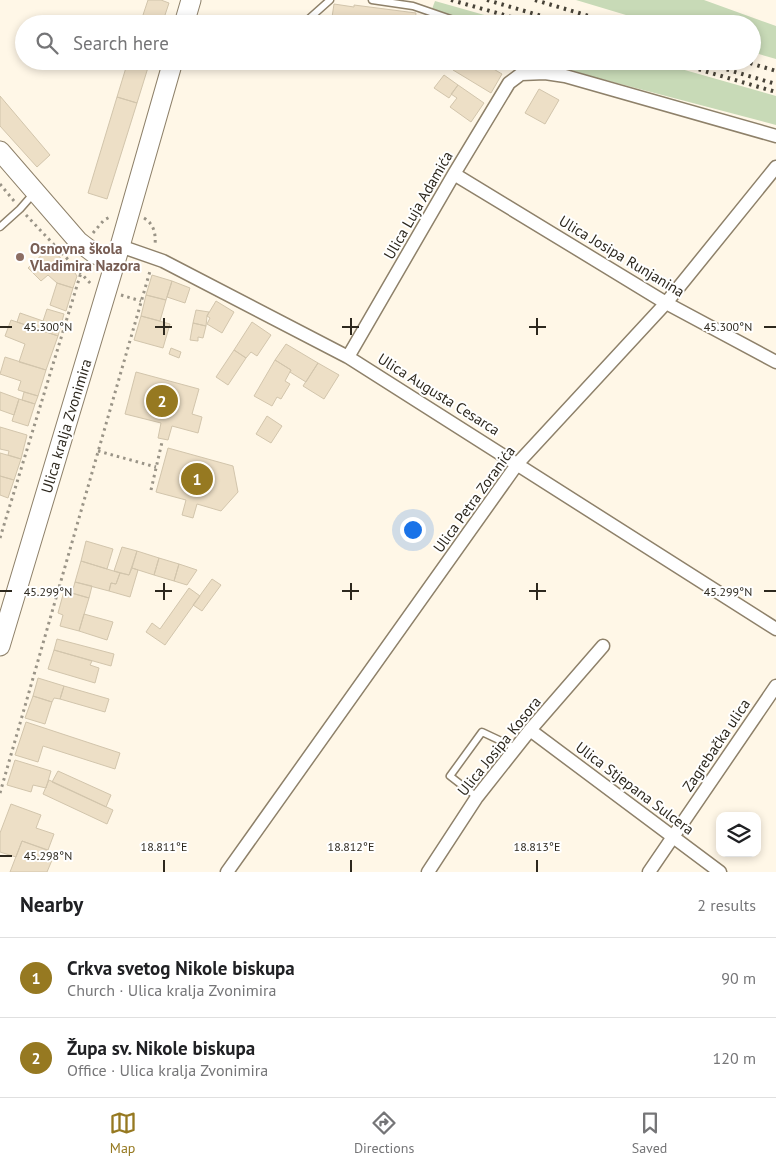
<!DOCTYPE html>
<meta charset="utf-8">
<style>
body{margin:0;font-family:"PT Sans",sans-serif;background:#f6f6f6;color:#202124}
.controls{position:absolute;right:15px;bottom:15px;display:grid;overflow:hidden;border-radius:10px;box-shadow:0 2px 8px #0003}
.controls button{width:45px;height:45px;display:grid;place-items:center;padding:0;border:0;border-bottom:1px solid #e0e0e0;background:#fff;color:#202124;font:25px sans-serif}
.you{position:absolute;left:412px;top:529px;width:18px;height:18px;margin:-12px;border:4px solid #fff;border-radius:50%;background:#1a73e8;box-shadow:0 0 0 8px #1a73e833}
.badge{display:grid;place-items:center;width:32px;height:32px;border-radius:50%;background:#967921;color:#fff;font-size:16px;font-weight:700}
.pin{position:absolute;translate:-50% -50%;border:2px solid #fff;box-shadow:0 1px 5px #0006}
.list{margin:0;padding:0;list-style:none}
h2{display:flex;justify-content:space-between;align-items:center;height:65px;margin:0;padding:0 20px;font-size:21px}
h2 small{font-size:16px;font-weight:400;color:#757577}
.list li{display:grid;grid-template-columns:32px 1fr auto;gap:15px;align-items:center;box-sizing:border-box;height:80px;padding:0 20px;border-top:1px solid #e0e0e0}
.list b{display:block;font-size:19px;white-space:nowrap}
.list p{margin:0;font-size:16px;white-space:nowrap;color:#757577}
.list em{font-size:16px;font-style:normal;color:#757577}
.icon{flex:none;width:28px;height:28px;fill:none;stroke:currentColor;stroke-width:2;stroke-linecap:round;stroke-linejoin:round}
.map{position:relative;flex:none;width:776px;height:872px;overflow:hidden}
.search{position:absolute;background:#fff;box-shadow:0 2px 8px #0003;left:15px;right:15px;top:15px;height:55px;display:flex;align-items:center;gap:12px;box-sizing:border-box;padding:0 18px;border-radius:28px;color:#757577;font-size:19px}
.sheet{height:225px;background:#fff}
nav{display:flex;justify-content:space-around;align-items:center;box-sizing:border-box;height:70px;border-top:1px solid #e0e0e0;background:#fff;font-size:14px;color:#757577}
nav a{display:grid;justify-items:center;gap:2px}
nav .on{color:#967921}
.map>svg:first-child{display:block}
.green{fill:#c8dab7}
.building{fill:#eddfc6;stroke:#d2c5ac}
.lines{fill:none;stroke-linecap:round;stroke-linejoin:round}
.lane-casing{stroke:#8e816a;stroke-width:9}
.street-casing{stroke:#8e816a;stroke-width:15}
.secondary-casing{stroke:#8e816a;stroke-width:21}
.path{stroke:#9a9487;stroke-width:3;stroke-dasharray:2.5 4;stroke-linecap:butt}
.lane{stroke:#fff;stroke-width:6}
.street{stroke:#fff;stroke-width:12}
.secondary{stroke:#fff;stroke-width:19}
.rail{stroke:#484338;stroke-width:4;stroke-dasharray:2.5 5;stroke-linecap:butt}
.ticks{fill:none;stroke:#2d281e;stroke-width:2}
.education-dot{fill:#8d6e63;stroke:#fff;stroke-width:2}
.labels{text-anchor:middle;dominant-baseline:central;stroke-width:4;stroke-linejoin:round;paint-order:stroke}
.street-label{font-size:15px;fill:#2d281e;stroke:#fff}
.education-label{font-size:15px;font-weight:bold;fill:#785e54;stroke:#fff;text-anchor:start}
.ticks-label{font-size:12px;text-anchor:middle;fill:#2d281e;stroke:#fff;stroke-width:4;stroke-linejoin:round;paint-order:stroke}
</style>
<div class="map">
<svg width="776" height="872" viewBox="0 0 776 872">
<rect width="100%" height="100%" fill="#fff7e7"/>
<path class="green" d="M576 0H704L776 26V59L752 52V24H656Z
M435 1 516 24H476L432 9Z
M556 61H653L776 96V125L590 76 565 68Z"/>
<path class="building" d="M148 0H161L169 3 162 24H140Z
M334 4 354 7V5L416 13 415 24H331Z
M128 61H150L137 103 117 97Z
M458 61H464L474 67 477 61H480L502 74 491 93 453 70Z
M444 75 458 85 449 98 434 88Z
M458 85 484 103 471 122 450 107 457 98 451 94Z
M539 89 559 100 545 124 525 113Z
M0 96 50 155 37 167 0 126Z
M117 97 137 103 107 199 88 193Z
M50 247 75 273 77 276 73 288 57 283 48 275 41 281 28 268Z
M152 275 172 281 166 300 146 295Z
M172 281 190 288 185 303 167 297Z
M57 283 73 288 66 311 50 305Z
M146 295 166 300 160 321 141 316Z
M216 301 234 312 222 333 207 324 210 318 207 316Z
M47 309 64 314 58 336 17 322 20 313 43 321Z
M196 310 209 312 207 316 206 326 193 323Z
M141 316 170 324 163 348 134 340Z
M11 320 58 336 46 370 19 362 25 344 5 336Z
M252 322 271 335 257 356 251 352 246 358 234 350Z
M193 323 206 326 203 338 198 337V341L190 340Z
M286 344 318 363 306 382 290 372 291 370 275 360Z
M171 348 181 352 179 358 169 354Z
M234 350 246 358 228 385 216 377Z
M5 357 46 370 38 396 18 390 21 381 0 374Z
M275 360 291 370 285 381 290 384 281 399 277 397 272 406 254 396Z
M318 363 339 375 324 399 303 386Z
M136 372 199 389 192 414 202 417 198 433 172 426 168 440 158 438 161 423 125 414Z
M0 392 19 399 14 415 0 410Z
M24 392 38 396 35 404 22 400Z
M19 399 35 404 28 426 12 421Z
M267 416 282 426 271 443 256 434Z
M0 427 27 435 21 459 8 455 9 451 0 449Z
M168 448 233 466 238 492 221 511 197 504 193 518 182 515 186 500 156 492Z
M0 453 21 459 14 480 0 476Z
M0 476 14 480 8 498 0 495Z
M86 541 113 549 107 569 81 561Z
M122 547 137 551 129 575 114 571Z
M137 551 159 558 154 575 132 568Z
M159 558 179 564 174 581 154 575Z
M81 561 120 573 116 584 111 583 109 591 75 582Z
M179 564 197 570 187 585 174 581Z
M132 568 138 570 130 597 109 591 111 583 116 584 120 573 129 575Z
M212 579 221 585 202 611 193 605Z
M75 582 92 586 89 598 72 593Z
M189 588 200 596 165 645 146 632 152 623 160 629Z
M64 591 89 598 79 631 60 626 63 615 58 613Z
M84 614 113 622 107 640 79 631Z
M57 639 114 654 111 666 54 650Z
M54 650 92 661 90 665 99 668 95 683 48 669Z
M38 678 64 686 60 699 54 698 52 702 33 696Z
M64 686 109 699 105 712 60 699Z
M33 696 52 702 45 724 25 718Z
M26 722 120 753 115 769 43 746 38 762 15 755Z
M15 760 51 771 46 788 33 785 31 792 7 785Z
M58 771 111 795 106 807 52 782Z
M49 780 113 810 107 824 43 794Z
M11 804 41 815 36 828 54 834 48 850 22 841 16 857 0 852V833Z
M22 841 55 853 47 872H10Z"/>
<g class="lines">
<g class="lane-casing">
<path id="lane" d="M372 0 413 6 465 24
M303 24 330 0
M520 61 521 74
M0 227 20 209 34 193
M477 797 450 776 482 732 516 748"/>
</g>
<g class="street-casing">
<path id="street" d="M454 174 666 303 776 362
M120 246 163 261 348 357 776 629
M348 357 454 174 509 83 521 74 545 73 565 76 776 136
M530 730 720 872
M227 872 518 463 666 303 776 167
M428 872 477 797 530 730 603 646
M649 872 776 686"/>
</g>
<g class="secondary-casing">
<path id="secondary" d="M184 24 191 0
M0 151 78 241 95 254 115 262
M0 646 120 246 173 61"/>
</g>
<path class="path" d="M0 184 14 201
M26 215 92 285
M144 218C154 224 156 234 155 245
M93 233 104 220 112 216
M121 295 141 301
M98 451 156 467
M151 490 162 442
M0 538 83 266
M0 793 150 271"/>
<use href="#lane" class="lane"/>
<use href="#street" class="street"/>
<use href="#secondary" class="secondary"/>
<path class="rail" d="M451 0 536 24
M487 0 569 24
M535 0 616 24
M670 61 776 92
M698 61 776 84
M743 61 776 71"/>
</g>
<path class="ticks" d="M164 318V335M351 318V335M537 318V335M0 327H12M155 327H172M342 327H359M529 327H546M764 327H776M164 583V600M351 583V600M537 583V600M0 591H12M155 591H172M342 591H359M529 591H546M764 591H776M0 856H12M164 860V872M351 860V872M537 860V872"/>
<circle class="education-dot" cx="20" cy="257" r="5"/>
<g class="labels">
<g class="street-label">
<text transform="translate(418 205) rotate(-60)">Ulica Luja Adamića</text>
<text transform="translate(622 256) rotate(31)">Ulica Josipa Runjanina</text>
<text transform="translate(439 394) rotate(32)">Ulica Augusta Cesarca</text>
<text transform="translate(66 426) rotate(-73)">Ulica kralja Zvonimira</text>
<text transform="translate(474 499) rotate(-54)">Ulica Petra Zoranića</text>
<text transform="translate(716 745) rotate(-56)">Zagrebačka ulica</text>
<text transform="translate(499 746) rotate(-51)">Ulica Josipa Kosora</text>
<text transform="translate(635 788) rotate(37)">Ulica Stjepana Sulcera</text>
</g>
<g class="education-label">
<text x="30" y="248">Osnovna škola<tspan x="30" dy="17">Vladimira Nazora</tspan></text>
</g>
</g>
<g class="ticks-label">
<text x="48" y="331">45.300°N</text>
<text x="728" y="331">45.300°N</text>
<text x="48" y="596">45.299°N</text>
<text x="728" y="596">45.299°N</text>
<text x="164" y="851">18.811°E</text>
<text x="351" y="851">18.812°E</text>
<text x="537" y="851">18.813°E</text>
<text x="48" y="860">45.298°N</text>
</g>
</svg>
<div class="controls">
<button><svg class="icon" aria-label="layers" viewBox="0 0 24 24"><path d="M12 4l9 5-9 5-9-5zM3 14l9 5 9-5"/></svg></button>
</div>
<div class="you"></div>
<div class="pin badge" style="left:197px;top:479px">1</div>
<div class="pin badge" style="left:162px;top:401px">2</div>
<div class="search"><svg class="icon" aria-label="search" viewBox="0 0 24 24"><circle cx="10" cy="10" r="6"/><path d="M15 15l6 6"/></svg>Search here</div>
</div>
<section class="sheet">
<h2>Nearby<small>2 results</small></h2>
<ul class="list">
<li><span class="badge">1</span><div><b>Crkva svetog Nikole biskupa</b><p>Church · Ulica kralja Zvonimira</p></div><em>90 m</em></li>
<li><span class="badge">2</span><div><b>Župa sv. Nikole biskupa</b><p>Office · Ulica kralja Zvonimira</p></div><em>120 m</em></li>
</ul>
</section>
<nav>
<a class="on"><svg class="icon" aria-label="map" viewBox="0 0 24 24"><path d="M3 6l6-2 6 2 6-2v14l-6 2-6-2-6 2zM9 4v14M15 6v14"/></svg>Map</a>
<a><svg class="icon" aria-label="directions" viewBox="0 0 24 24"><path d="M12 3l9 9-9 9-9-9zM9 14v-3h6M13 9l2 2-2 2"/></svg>Directions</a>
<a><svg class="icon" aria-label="saved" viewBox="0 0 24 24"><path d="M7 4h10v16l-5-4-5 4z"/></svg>Saved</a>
</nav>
